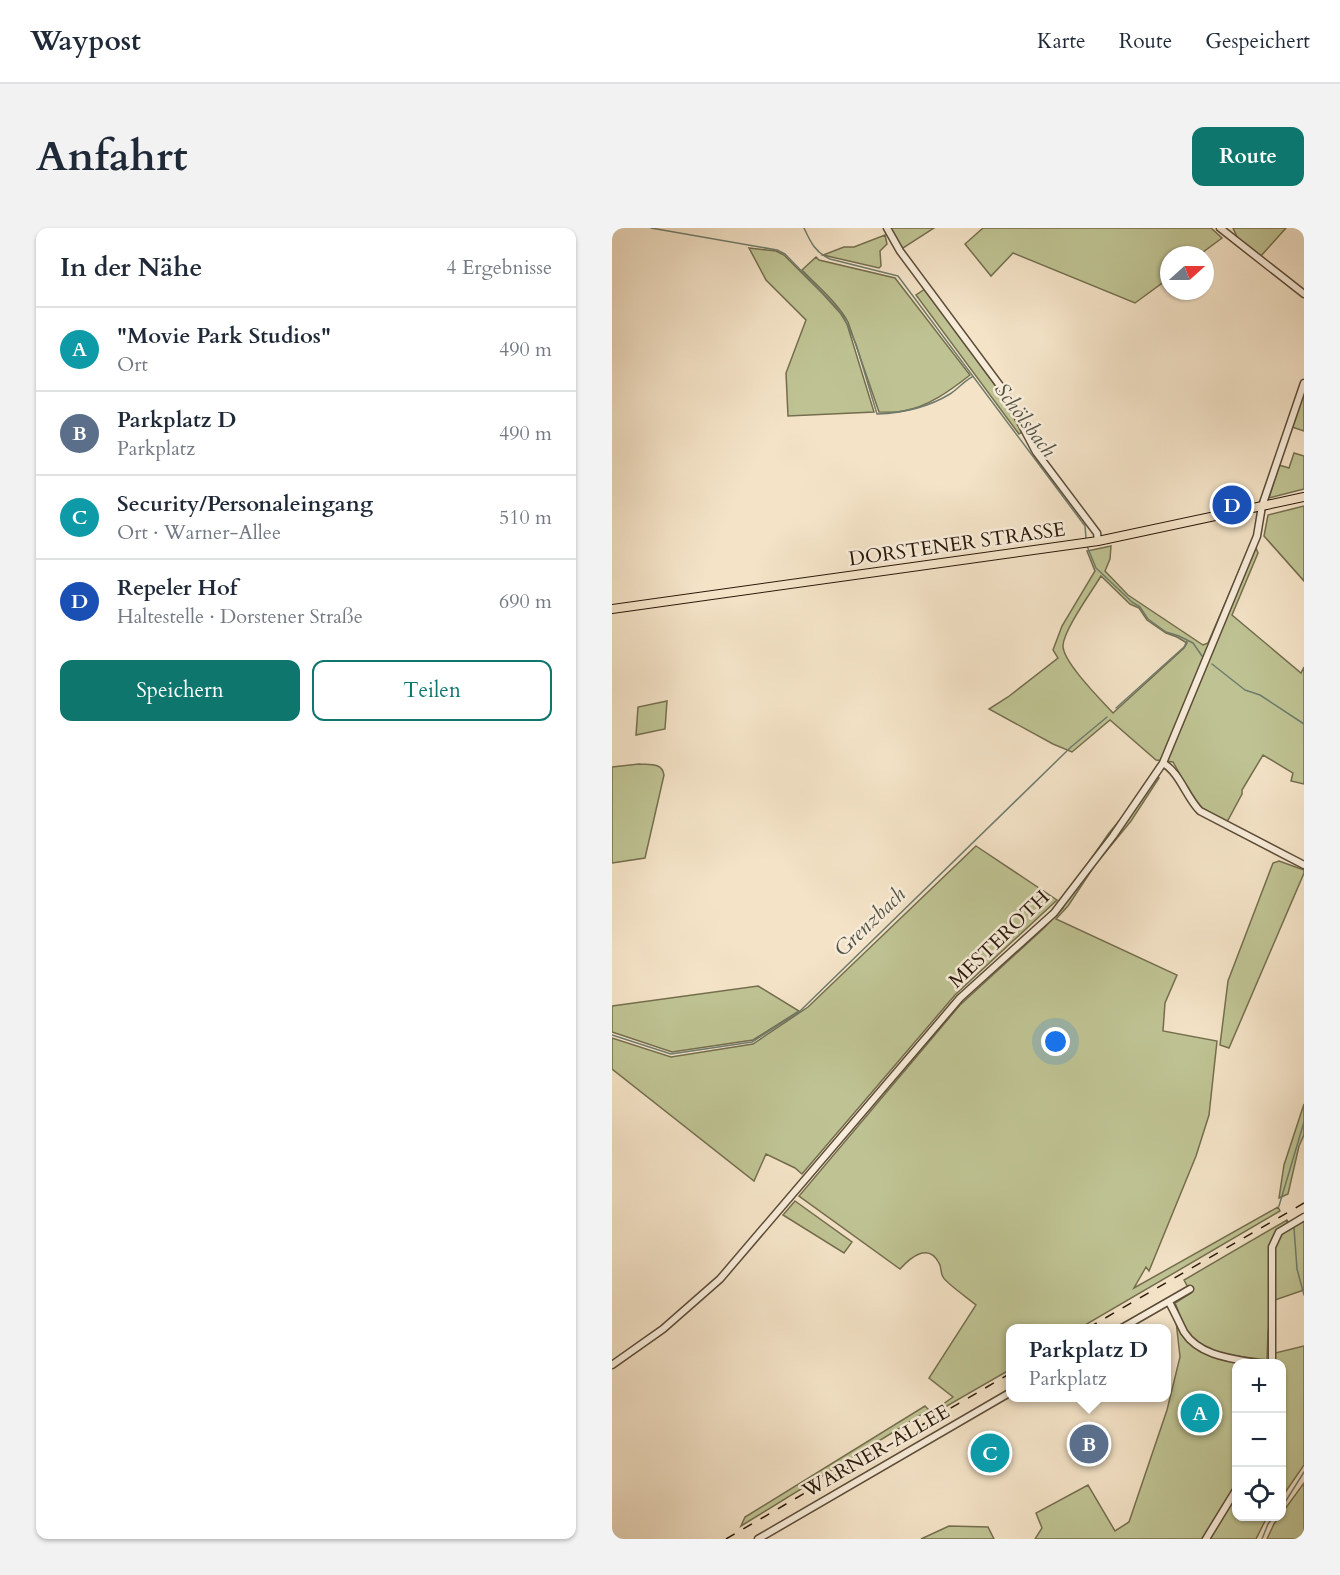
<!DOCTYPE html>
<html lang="de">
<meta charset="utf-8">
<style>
body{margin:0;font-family:Cardo,serif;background:#f2f2f3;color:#1f2937}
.controls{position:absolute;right:18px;bottom:18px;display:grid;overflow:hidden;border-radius:12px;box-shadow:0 2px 4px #0004}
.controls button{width:54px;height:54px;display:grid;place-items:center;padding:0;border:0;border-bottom:2px solid #e0e1e3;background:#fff;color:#1f2937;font:30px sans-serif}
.compass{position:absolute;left:548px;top:18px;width:54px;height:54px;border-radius:50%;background:#fff;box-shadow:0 2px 4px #0004;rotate:69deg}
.you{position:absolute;left:444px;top:814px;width:21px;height:21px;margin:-15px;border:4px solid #fff;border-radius:50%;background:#1a73e8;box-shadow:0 0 0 9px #1a73e833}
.badge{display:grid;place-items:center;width:39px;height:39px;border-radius:50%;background:#0f766e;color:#fff;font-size:20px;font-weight:700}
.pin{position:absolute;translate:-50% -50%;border:3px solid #fff;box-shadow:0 2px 6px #0006}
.popup{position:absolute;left:394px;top:1096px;width:165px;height:78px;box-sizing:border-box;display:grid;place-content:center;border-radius:12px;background:#fff;filter:drop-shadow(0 2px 4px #0005);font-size:20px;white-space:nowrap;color:#747a83}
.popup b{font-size:22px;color:#1f2937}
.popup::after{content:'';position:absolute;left:50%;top:100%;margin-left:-12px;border:12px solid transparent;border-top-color:#fff}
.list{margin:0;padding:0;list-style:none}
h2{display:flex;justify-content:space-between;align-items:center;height:78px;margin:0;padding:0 24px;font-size:26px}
h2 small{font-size:20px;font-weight:400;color:#747a83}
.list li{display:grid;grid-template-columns:39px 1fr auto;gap:18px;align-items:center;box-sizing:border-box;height:84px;padding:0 24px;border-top:2px solid #e0e1e3}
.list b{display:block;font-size:22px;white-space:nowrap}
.list p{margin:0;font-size:20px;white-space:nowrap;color:#747a83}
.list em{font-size:20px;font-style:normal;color:#747a83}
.actions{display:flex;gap:12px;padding:18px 24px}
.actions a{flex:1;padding:14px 0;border:2px solid #0f766e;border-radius:12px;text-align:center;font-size:21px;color:#0f766e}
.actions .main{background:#0f766e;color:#fff}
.icon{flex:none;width:33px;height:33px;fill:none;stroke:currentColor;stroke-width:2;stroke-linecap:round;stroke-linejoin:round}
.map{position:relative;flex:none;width:692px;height:1311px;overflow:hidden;border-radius:12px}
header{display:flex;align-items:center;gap:36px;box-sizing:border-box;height:84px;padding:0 30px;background:#fff;border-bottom:2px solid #e0e1e3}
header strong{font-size:28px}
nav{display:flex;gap:33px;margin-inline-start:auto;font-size:21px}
.intro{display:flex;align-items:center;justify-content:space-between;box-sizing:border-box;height:144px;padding:0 36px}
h1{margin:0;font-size:42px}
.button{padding:15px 27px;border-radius:12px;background:#0f766e;color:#fff;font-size:21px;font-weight:700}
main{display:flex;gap:36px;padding:0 36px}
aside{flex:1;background:#fff;border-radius:12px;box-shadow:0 2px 4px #0004}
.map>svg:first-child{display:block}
.green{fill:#bfc393;stroke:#746e4e;stroke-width:1.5;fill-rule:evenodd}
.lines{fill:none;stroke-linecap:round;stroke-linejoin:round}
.stream{stroke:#6e7c6e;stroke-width:1.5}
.minor-casing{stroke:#5c4c38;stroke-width:9}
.major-casing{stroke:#2a1909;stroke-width:10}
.minor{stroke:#f8eddb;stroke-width:6}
.major{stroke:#f4e3c7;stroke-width:8}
.rail{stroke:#2a1909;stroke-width:1.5;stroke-dasharray:10 10;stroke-linecap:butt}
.labels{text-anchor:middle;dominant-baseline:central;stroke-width:5;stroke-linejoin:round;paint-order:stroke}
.street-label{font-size:20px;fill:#2a1909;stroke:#f8eddb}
.water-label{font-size:21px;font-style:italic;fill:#525344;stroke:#f8eddb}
</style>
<header>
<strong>Waypost</strong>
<nav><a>Karte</a><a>Route</a><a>Gespeichert</a></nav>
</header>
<div class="intro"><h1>Anfahrt</h1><a class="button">Route</a></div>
<main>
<aside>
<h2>In der Nähe<small>4 Ergebnisse</small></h2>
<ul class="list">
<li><span class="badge" style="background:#0f9aa8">A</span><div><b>&quot;Movie Park Studios&quot;</b><p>Ort</p></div><em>490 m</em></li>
<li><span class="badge" style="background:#5c6f8a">B</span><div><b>Parkplatz D</b><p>Parkplatz</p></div><em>490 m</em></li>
<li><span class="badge" style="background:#0f9aa8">C</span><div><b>Security/Personaleingang</b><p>Ort · Warner-Allee</p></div><em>510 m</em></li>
<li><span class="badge" style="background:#1a4fb4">D</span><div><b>Repeler Hof</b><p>Haltestelle · Dorstener Straße</p></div><em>690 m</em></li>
</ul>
<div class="actions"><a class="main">Speichern</a><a>Teilen</a></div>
</aside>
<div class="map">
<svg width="692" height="1311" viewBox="0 0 692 1311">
<rect width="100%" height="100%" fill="#f4e3c7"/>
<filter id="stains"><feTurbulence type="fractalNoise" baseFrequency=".00333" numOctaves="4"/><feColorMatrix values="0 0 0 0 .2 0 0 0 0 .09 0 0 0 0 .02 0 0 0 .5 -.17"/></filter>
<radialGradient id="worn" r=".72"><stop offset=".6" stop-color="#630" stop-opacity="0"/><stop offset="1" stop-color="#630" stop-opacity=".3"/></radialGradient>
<path class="green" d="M277 0H322L288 22Z
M371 0H599L610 10 587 27H557V50L523 75 401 25 379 48 353 16Z
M621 0H674L648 29 626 11Z
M273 7 275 16 268 23 269 38 267 40 211 27 232 19H242Z
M137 20 164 23 172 27 211 66 229 86 235 96 262 184 176 188 174 145 194 92 154 52Z
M204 29 207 32 283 50 358 147C339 162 316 179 291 183 283 185 275 184 267 184L236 94C225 74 206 59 190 42Z
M313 61 389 165 410 204 407 206 304 67Z
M690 169 692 170V203L680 199Z
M682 225 692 228V261L657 270 667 237 677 240Z
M692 278V353L652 308 656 287Z
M499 318 498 331 493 343 516 367 591 417 596 415 630 336 644 320 646 325 620 387 689 445 692 439V556L679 553 681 545 651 527 630 562V566L615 594 590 580 583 573 561 534 544 532 498 492 460 524 441 516 377 481 396 469 446 430 441 422 450 398 483 343 475 323ZM489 348 518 376 527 380 535 392 554 405 565 409 575 415 572 420 501 485C489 472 451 434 451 418 451 403 480 363 489 348Z
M55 473 53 501 24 507 26 479Z
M27 536C37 537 50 534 52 547L33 630 0 635V539Z
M540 546 547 550 519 593 483 637 456 678 444 691 565 747 553 775 551 803 605 813 597 887 584 928 537 1043 534 1039 522 1060 666 979 668 983 468 1100H399V1141L328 1182 327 1179 341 1169 317 1150 364 1077C357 1071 334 1055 331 1049 328 1045 330 1039 327 1035 316 1014 298 1030 288 1041L187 968 348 777 432 700 451 680 460 658 497 605 535 559Z
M364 618 445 672 343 767 190 946 183 940 154 926 142 953 0 841V810L59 829 141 816 196 779Z
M667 633 692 642V645L617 820 608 817 616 753 661 635Z
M146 758 187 783 141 812 60 824 0 804V778Z
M692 876V907L687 918 676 966 667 970 672 937Z
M183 973 240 1014 232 1025 171 987Z
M692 991V1062L660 1073 656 1104 655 1132C628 1128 589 1128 574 1101 569 1093 567 1083 563 1075L579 1065 572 1052 675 992 679 999Z
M564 1093C578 1127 596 1126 628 1135L624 1136V1256L590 1311H423L430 1300 424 1285 476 1257 503 1303 517 1294 555 1182 568 1129Z
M692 1118V1237L670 1269V1136H662L663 1125Z
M313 1178 317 1182 129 1298 133 1289Z
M692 1255V1311H655L662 1296Z
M624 1265V1288L655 1289 644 1311H596Z
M337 1298 376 1299 382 1311H309Z"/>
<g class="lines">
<path class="stream" d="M39 0 165 22 173 26 230 85 244 116 265 186C292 185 315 180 338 166 346 161 352 153 360 149
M192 0C199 15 203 24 218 31L286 48 473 298 474 310
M475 318 484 340 520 374 528 379 536 391 554 404 567 408 581 415 590 428
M600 436 633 462 648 467 692 496
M504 480 572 419 575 413
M0 807 59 826 140 814 187 784 459 519 495 489
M667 978 692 894
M682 1000 685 1041 692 1067
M670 1279 692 1244
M650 1311 656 1296 662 1288"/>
<g class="minor-casing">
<path id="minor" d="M275 0 288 23 392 163 424 224 485 305 486 313
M608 0 692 66
M551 535C568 545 574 569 588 583L692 637
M557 1074C562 1083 567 1094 572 1104 588 1129 623 1131 650 1136
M510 1100 578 1061
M660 1136V1019L667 1004 692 989
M0 1137 51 1101 108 1051 348 770 442 685 501 608 551 535 645 308 650 278 692 155
M146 1311 399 1164
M594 1311 624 1262"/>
</g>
<g class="major-casing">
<path id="major" d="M0 381 486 313 692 269"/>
</g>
<use href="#minor" class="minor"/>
<use href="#major" class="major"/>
<path class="rail" d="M476 1100 692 975
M114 1311 399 1145"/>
</g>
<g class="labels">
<g class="street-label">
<text transform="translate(345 316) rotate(-8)">DORSTENER STRASSE</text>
<text transform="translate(387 711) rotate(-44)">MESTEROTH</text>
<text transform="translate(264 1223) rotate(-30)">WARNER-ALLEE</text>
</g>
<g class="water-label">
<text transform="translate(413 192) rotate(53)">Schölsbach</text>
<text transform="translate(258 694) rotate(-44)">Grenzbach</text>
</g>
</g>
<rect width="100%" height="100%" filter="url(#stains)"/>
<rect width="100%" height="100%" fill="url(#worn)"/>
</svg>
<div class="controls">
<button>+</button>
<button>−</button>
<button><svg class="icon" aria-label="locate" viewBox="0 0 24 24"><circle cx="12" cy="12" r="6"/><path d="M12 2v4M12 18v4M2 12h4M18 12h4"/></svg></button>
</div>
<svg class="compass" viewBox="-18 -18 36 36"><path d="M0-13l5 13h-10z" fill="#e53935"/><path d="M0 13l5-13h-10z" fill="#747a83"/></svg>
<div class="you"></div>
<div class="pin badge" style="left:588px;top:1185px;background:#0f9aa8">A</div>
<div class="pin badge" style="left:477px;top:1216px;background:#5c6f8a">B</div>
<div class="popup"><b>Parkplatz D</b>Parkplatz</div>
<div class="pin badge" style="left:378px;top:1225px;background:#0f9aa8">C</div>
<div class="pin badge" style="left:620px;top:277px;background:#1a4fb4">D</div>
</div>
</main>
